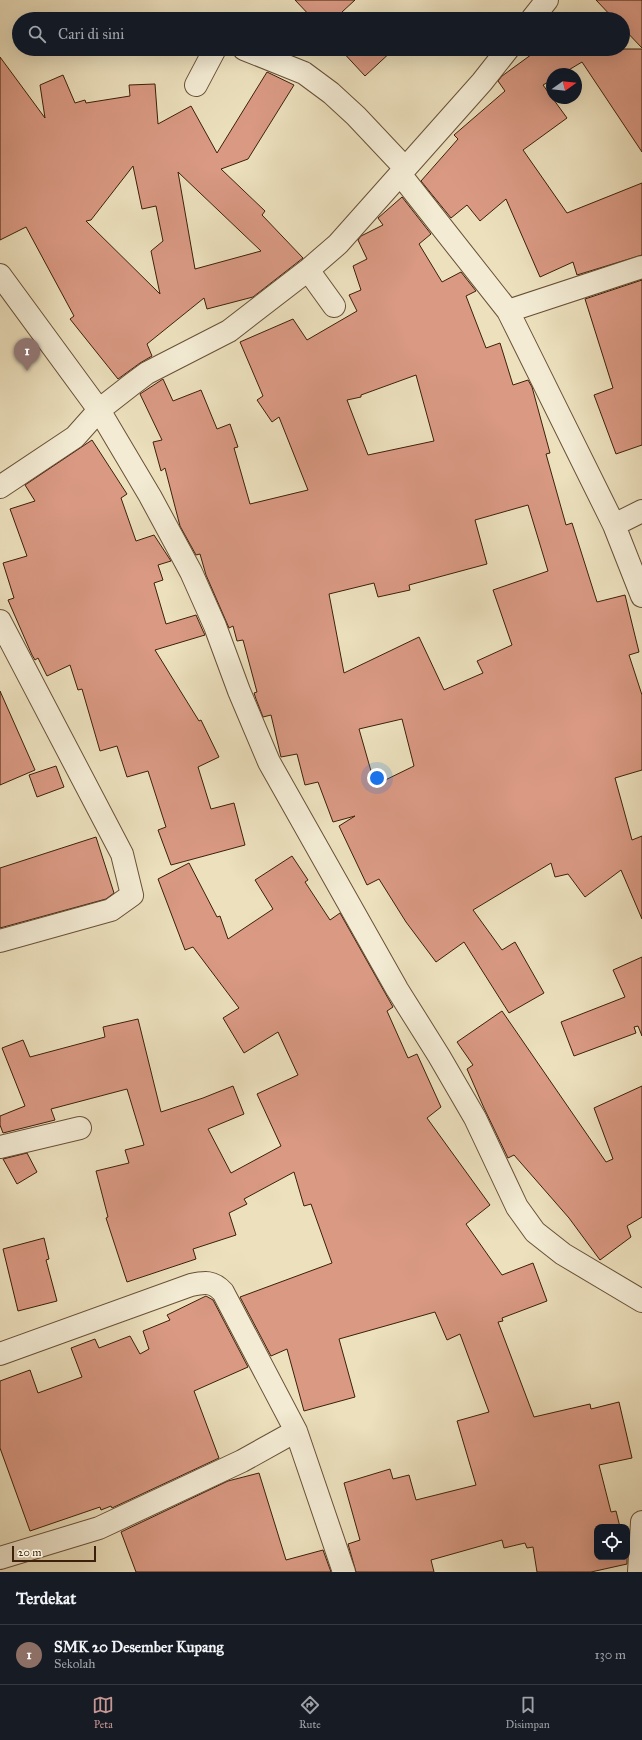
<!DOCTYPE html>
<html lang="id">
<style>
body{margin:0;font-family:"IM FELL Great Primer",serif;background:#242831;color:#f1f3f6}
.controls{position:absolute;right:12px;bottom:12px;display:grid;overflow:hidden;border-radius:8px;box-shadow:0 4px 16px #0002}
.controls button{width:36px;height:36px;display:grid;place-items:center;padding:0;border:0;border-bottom:1px solid #363941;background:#171b24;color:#f1f3f6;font:20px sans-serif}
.compass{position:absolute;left:546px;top:68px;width:36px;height:36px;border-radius:50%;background:#171b24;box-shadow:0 4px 16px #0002;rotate:75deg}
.scale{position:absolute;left:12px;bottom:10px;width:84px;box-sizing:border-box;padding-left:4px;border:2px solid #3d2009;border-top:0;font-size:11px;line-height:14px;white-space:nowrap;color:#3d2009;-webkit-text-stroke:3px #f3ebd4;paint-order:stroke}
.you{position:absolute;left:377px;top:778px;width:14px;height:14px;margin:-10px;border:3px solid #fff;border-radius:50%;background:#1a73e8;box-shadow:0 0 0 6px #1a73e833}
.badge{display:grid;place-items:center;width:26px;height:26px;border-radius:50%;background:#c59692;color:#fff;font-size:13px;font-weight:700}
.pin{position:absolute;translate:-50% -33px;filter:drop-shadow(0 1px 2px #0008)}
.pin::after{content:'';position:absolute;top:21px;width:14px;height:12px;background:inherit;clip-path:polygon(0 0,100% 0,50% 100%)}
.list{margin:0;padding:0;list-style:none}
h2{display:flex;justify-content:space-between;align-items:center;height:52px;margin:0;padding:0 16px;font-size:17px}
h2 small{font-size:13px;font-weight:400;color:#9ea1a6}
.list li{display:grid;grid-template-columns:26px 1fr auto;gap:12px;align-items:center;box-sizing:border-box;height:60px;padding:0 16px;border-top:1px solid #363941}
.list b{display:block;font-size:15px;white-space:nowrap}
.list p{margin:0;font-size:13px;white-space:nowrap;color:#9ea1a6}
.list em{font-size:13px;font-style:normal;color:#9ea1a6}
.icon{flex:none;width:22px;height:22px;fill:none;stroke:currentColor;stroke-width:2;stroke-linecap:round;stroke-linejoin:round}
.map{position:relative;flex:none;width:642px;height:1572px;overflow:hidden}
.search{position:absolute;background:#171b24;box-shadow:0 4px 16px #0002;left:12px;right:12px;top:12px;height:44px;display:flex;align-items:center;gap:10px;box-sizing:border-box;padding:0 14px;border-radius:22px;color:#9ea1a6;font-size:15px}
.sheet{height:112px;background:#171b24}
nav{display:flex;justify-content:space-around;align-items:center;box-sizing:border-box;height:56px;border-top:1px solid #363941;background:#171b24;font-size:11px;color:#9ea1a6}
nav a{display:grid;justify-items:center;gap:2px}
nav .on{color:#c59692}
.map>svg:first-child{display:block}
.building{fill:#d99983;stroke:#3d2009;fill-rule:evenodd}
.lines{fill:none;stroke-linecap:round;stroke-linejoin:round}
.minor-casing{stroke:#695036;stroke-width:24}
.minor{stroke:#f3ebd4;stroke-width:22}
</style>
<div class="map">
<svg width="642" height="1572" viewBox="0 0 642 1572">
<rect width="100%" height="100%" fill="#ece0bd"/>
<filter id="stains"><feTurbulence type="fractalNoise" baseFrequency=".005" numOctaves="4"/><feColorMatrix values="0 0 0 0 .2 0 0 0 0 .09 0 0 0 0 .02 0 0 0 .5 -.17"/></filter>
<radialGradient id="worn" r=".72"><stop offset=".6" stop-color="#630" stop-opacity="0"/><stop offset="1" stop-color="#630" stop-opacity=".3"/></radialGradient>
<path class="building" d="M295 0H355L342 12 343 14 338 19H313Z
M596 0H642V48L623 28V19H614Z
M340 49H394L365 76Z
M539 49H642V152L582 62 562 74H552V80L543 85 567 118 523 150 567 213 642 183V255L577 275 573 262 540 277 506 199 480 221 467 205 451 218 421 181 458 139 454 135 505 91 498 81 502 76Z
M0 57 45 118 40 85 63 75 75 103 85 100 86 103 130 96 129 85 155 84 158 124 191 106 217 153 267 72 294 85 248 159 221 169 265 211 262 215 303 258 253 297 207 309 204 298 147 344 152 356 140 363 118 379 70 319 74 316 26 227 0 240ZM133 166 142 209 156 206 163 241 151 251 160 294 86 221 91 220ZM178 172 261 251 195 269Z
M402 197 431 234 419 244 442 282 461 272 476 291 466 296 486 348 500 343 513 385 528 380 532 387 550 453 546 454 566 525 572 523 597 602 625 595 639 652 629 655 642 695V770L615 778 632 840 642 836V919L621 870 585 897 568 874 555 877 551 863 473 910 502 950 515 942 544 993 509 1013 464 942 436 962 406 922 379 879 367 885 339 826 355 816 333 822 318 782 305 785 297 754 281 757 271 715 263 717 256 699 254 693 257 692 243 640 237 641 233 626 229 628 206 575 200 554 196 555 180 526 165 468 161 471 153 442 162 440 140 394 163 379 173 401 201 390 217 429 230 424 238 447 234 448 250 504 308 490 279 417 272 422 257 400 263 396 240 342 293 319 307 340 357 311 349 295 361 290 353 266 367 259 358 240 361 236 383 225 378 218ZM416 375 434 441 368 455 347 400 361 397V395ZM528 505 548 571 493 590 512 645 477 661 483 673 444 690 419 637 344 673 329 594 374 583 378 597 410 590 409 585 487 564 475 520ZM402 719 414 766 375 785 359 729Z
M642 280V445L616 454 594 395 613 388 585 299Z
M92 440 127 494 121 498 136 541 154 535 171 561 158 565 163 580 154 583 166 624 196 615 203 631 205 635 155 650 199 721 201 720 219 757 198 767 211 809 234 803 245 845 171 865 158 830 166 827 148 771 127 777 117 746 100 751 82 689 78 690 70 665 47 676 38 658 35 660 32 655 8 600 14 598 3 563 27 556 10 509 35 501 25 485Z
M0 691 35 770 0 785Z
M56 766 64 787 37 797 29 775Z
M96 837 114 893 106 899 0 928V868Z
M292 856 308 880 305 882 330 920 340 913 393 1007 387 1011 408 1058 417 1054 441 1107 427 1118 490 1205 466 1224 502 1275 533 1263 547 1301 502 1318 503 1321 498 1322 534 1417 590 1404 591 1409 619 1402 632 1458 599 1465 611 1512 616 1511 620 1527H597V1557H627V1564L591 1572H537L533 1547 527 1548 525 1543 504 1548 502 1540 431 1560 434 1572H356L348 1544 360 1540 344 1483 390 1469 393 1479 409 1475 416 1500 476 1485 457 1421 489 1412 460 1334 447 1340 435 1312 339 1339 355 1397 304 1411 287 1349 271 1356 240 1297 332 1263 311 1204 304 1206 294 1172 244 1199 247 1204 229 1213 236 1235 193 1249 196 1259 127 1282 106 1218 108 1217 96 1171 129 1163 125 1150 144 1145 127 1089 51 1109 55 1120 3 1133 0 1125V1116L25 1106 2 1048 23 1040 30 1057 105 1037 103 1027 138 1019 161 1112 203 1098 233 1086 244 1114 208 1129 231 1173 281 1146 257 1094 298 1075 278 1032 244 1053 223 1018 239 1008 193 947 185 950 158 879 189 863 217 917 220 916 228 939 273 909 255 880Z
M642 957V1036L638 1026 634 1027 636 1033 574 1056 561 1022 625 997 613 970Z
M502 1011 606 1162 613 1159 594 1108 642 1086V1217L627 1226 631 1237 600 1260 569 1218 514 1155 508 1158 484 1108 467 1069 473 1065 457 1042Z
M27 1153 37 1172 17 1184 3 1159Z
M44 1238 49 1259 46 1260 57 1301 18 1311 3 1249Z
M206 1296 213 1300 248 1367 194 1391 219 1458 112 1508 111 1506 101 1510 100 1507 30 1531 0 1448V1381L30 1370 38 1393 82 1377 71 1348 95 1339 99 1348 130 1336 140 1354 149 1349 143 1331 170 1320 167 1315Z
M259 1473 286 1560 323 1550 331 1572H136L121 1532 228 1481Z"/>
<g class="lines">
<g class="minor-casing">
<path id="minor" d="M532 19 547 0
M244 49 304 73 331 93 356 116 405 168
M196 85 215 49
M400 174 508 311 642 267
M0 275 99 410 150 496 191 572 215 626 239 691 269 762 397 989 439 1056 475 1118 517 1207 535 1232 563 1254 642 1301
M334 306 308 270 338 244 482 82 508 49
M508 311 614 525 642 596
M0 487 75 437 99 410 131 385 147 373 229 331 308 270
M614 525 642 511
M0 621 122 854 132 895 111 910 0 941
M0 1147 80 1128
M0 1354 191 1285C205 1282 213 1281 223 1292L296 1431 344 1572
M0 1558 99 1528 242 1461 296 1431
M639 1572 642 1522"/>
</g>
<use href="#minor" class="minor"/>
</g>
<rect width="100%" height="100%" filter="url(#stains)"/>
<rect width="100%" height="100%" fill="url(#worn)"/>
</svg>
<div class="controls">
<button><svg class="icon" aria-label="locate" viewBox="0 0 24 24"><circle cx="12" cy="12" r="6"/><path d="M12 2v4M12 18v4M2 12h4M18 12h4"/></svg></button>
</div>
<svg class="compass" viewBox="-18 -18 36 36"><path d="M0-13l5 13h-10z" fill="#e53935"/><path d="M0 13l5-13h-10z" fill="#9ea1a6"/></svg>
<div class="scale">20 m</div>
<div class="you"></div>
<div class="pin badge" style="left:27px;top:371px;background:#8d6e63">1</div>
<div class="search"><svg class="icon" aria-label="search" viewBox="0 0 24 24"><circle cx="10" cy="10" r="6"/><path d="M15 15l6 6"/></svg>Cari di sini</div>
</div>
<section class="sheet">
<h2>Terdekat<small></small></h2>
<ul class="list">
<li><span class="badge" style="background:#8d6e63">1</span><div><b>SMK 20 Desember Kupang</b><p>Sekolah</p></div><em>130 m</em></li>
</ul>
</section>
<nav>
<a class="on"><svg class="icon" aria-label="map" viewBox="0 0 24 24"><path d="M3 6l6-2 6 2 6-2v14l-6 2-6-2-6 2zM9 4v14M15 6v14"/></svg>Peta</a>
<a><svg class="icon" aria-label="directions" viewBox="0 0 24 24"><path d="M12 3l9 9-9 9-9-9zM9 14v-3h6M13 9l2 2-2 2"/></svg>Rute</a>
<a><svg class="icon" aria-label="saved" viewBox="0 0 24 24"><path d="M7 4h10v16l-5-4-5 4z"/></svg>Disimpan</a>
</nav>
